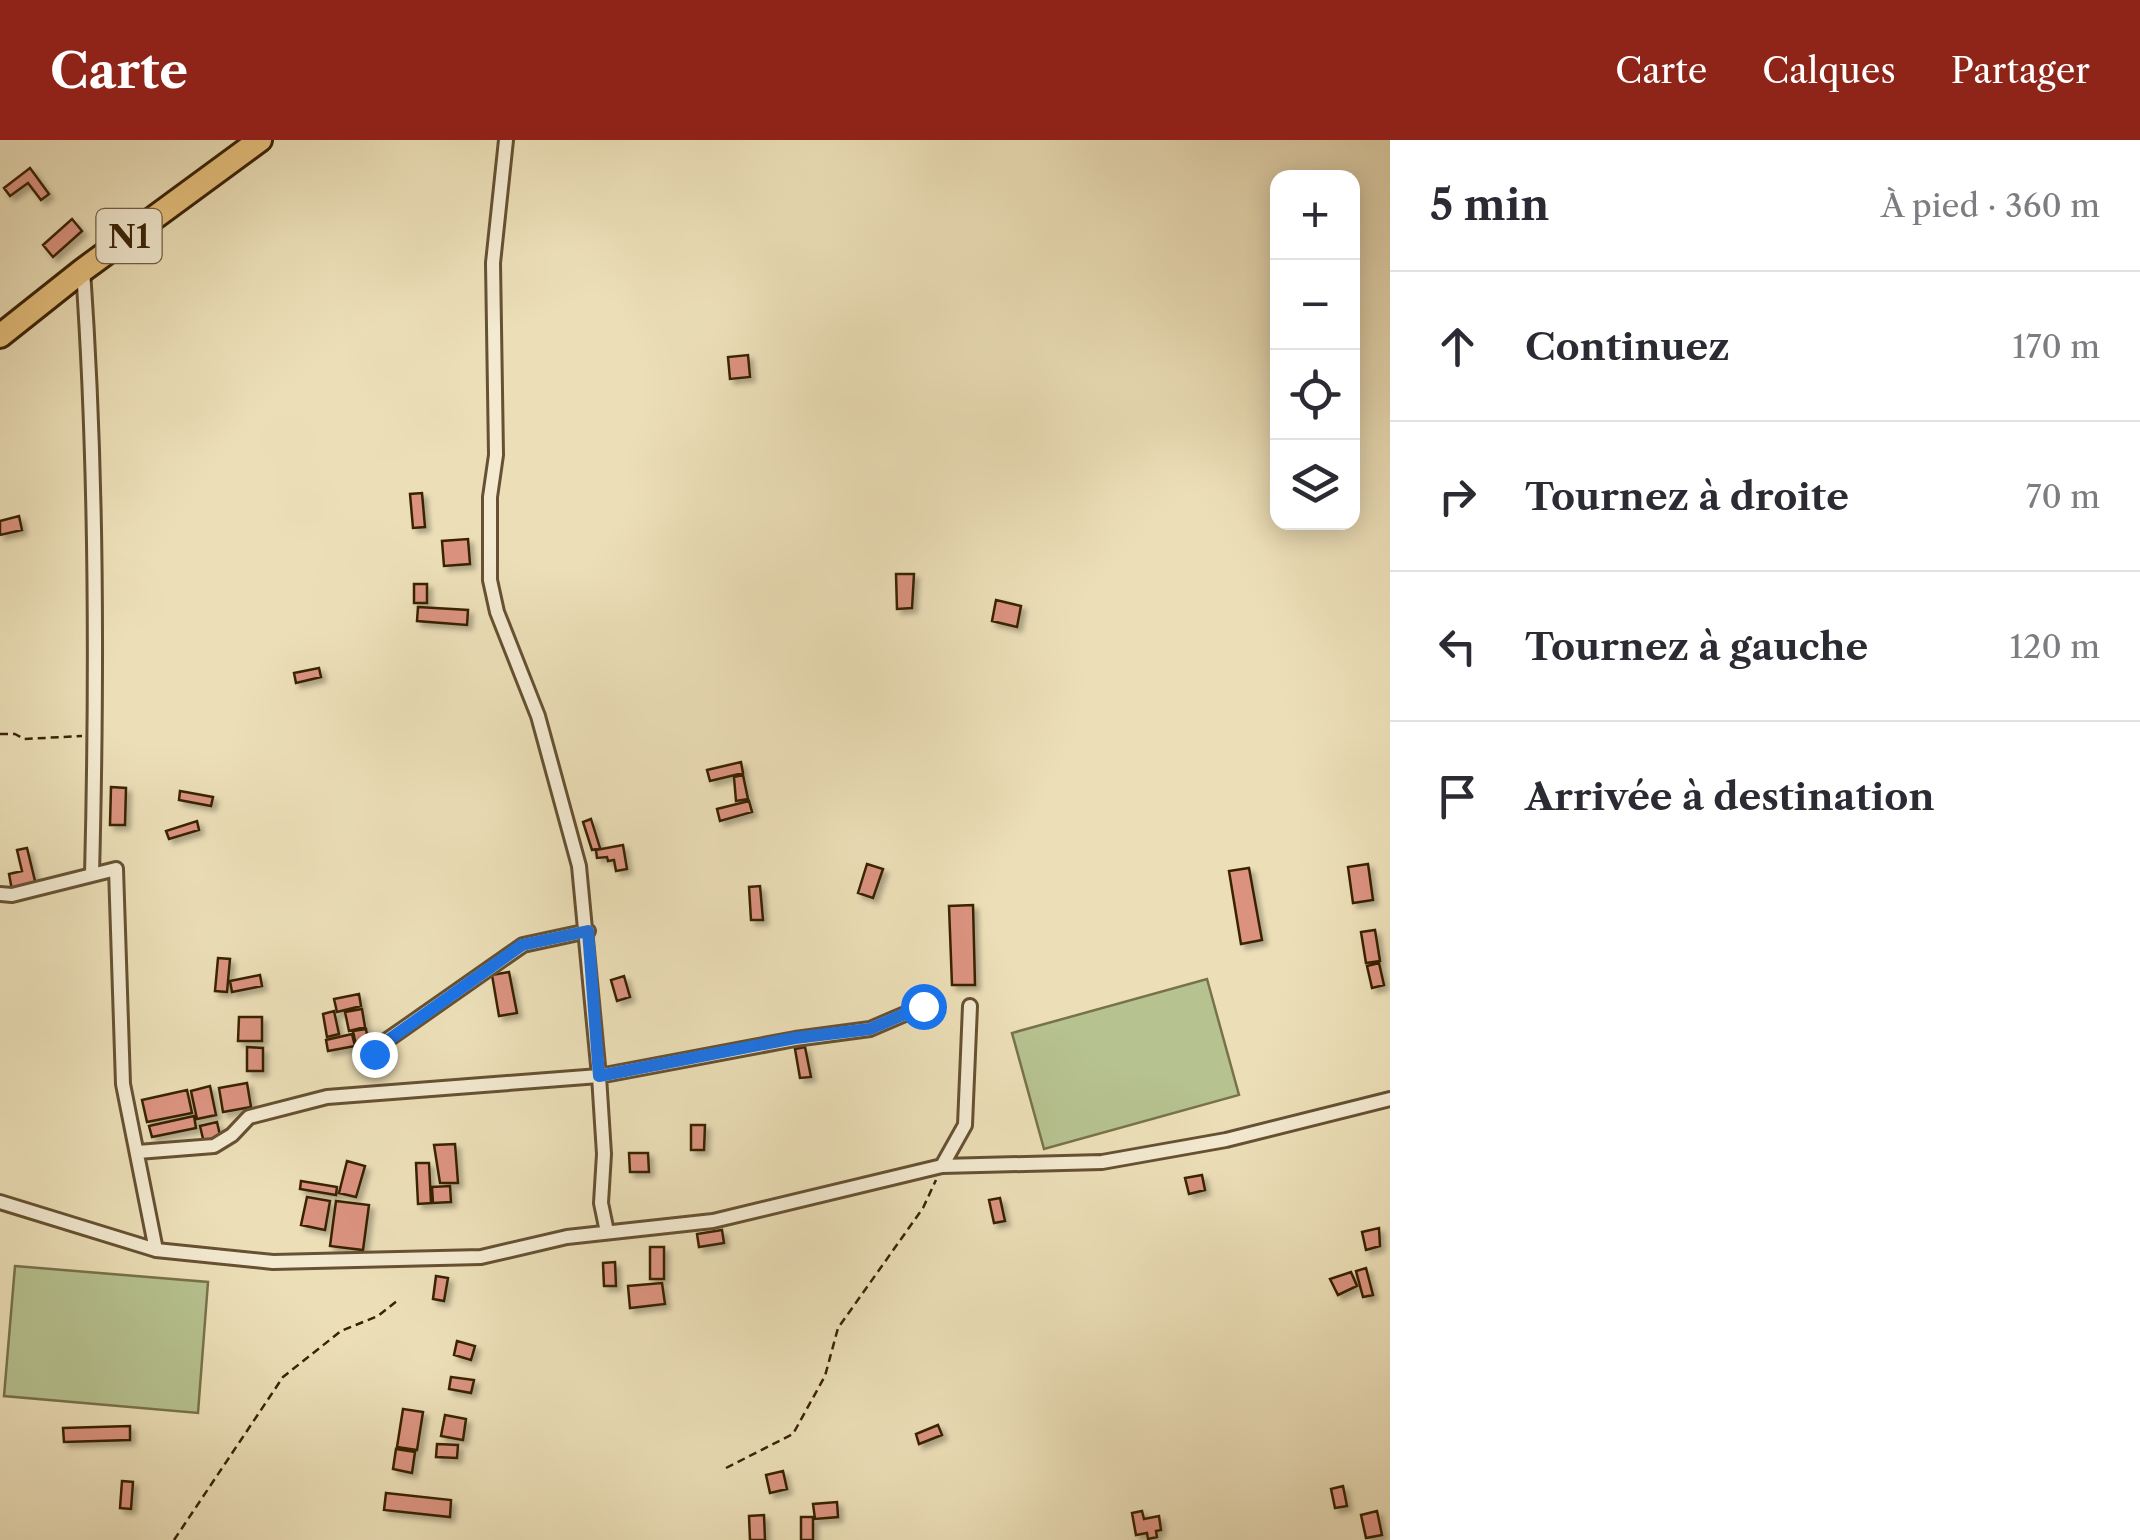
<!DOCTYPE html>
<html lang="fr">
<meta charset="utf-8">
<style>
body{margin:0;font-family:"Libre Caslon Text",serif;background:#f2f2f3;color:#2b2b33}
.controls{position:absolute;right:30px;top:30px;display:grid;overflow:hidden;border-radius:20px;box-shadow:0 5px 25px #0003}
.controls button{width:90px;height:90px;display:grid;place-items:center;padding:0;border:0;border-bottom:2px solid #e1e1e2;background:#fff;color:#2b2b33;font:50px sans-serif}
.stop{position:absolute;width:30px;height:30px;margin:-22px;border:8px solid #1a73e8;border-radius:50%;background:#fff}
.stop.end{background:#1a73e8;border-color:#fff;box-shadow:0 2px 10px #0008}
.list{margin:0;padding:0;list-style:none}
h2{display:flex;justify-content:space-between;align-items:center;height:130px;margin:0;padding:0 40px;font-size:42px}
h2 small{font-size:32px;font-weight:400;color:#7c7c81}
.list li{display:grid;grid-template-columns:65px 1fr auto;gap:30px;align-items:center;box-sizing:border-box;height:150px;padding:0 40px;border-top:2px solid #e1e1e2}
.list b{display:block;font-size:38px;white-space:nowrap}
.list em{font-size:32px;font-style:normal;color:#7c7c81}
.icon{flex:none;width:55px;height:55px;fill:none;stroke:currentColor;stroke-width:2;stroke-linecap:round;stroke-linejoin:round}
.map{position:relative;flex:none;width:1390px;height:1400px;overflow:hidden}
header{display:flex;align-items:center;gap:60px;box-sizing:border-box;height:140px;padding:0 50px;background:#8f2418;color:#fff}
header strong{font-size:48px}
nav{display:flex;gap:55px;margin-inline-start:auto;font-size:35px}
main{display:flex}
aside{flex:1;background:#fff}
.map>svg:first-child{display:block}
.green{fill:#b6c290;stroke:#78724b;stroke-width:2.5}
.building{fill:#db9380;stroke:#392206;stroke-width:2.5;filter:url(#shadow)}
.lines{fill:none;stroke-linecap:round;stroke-linejoin:round}
.street-casing{stroke:#665132;stroke-width:18}
.highway-casing{stroke:#392206;stroke-width:28}
.path{stroke:#392206;stroke-width:2.5;stroke-dasharray:8 5;stroke-linecap:butt}
.street{stroke:#f3ead1;stroke-width:12}
.highway{stroke:#e6c07c;stroke-width:22}
.route{stroke:#1a73e8;stroke-width:12}
.labels{text-anchor:middle;dominant-baseline:central;stroke-width:10;stroke-linejoin:round;paint-order:stroke}
.shield{fill:#f3ead1;stroke:#715e43;stroke-width:2.5}
.shield-label{font-size:32px;font-weight:bold;fill:#392206}
</style>
<header>
<strong>Carte</strong>
<nav><a>Carte</a><a>Calques</a><a>Partager</a></nav>
</header>
<main>
<div class="map">
<svg width="1390" height="1400" viewBox="0 0 1390 1400">
<defs>
<filter id="shadow"><feDropShadow dx="4.5" dy="4.5" stdDeviation="2.5" flood-color="#0004"/></filter>
</defs>
<rect width="100%" height="100%" fill="#ecdfb8"/>
<filter id="stains"><feTurbulence type="fractalNoise" baseFrequency=".002" numOctaves="4"/><feColorMatrix values="0 0 0 0 .2 0 0 0 0 .09 0 0 0 0 .02 0 0 0 .5 -.17"/></filter>
<radialGradient id="worn" r=".72"><stop offset=".6" stop-color="#630" stop-opacity="0"/><stop offset="1" stop-color="#630" stop-opacity=".3"/></radialGradient>
<path class="green" d="M1207 839 1239 955 1044 1009 1012 893Z
M15 1126 208 1142 198 1273 4 1256Z"/>
<path class="building" d="M30 28 49 54 41 60 28 43 10 56 4 48Z
M72 79 82 91 53 117 43 105Z
M748 215 750 237 730 239 728 217Z
M422 353 425 387 413 388 410 354Z
M19 376 22 390 0 395V381Z
M468 399 470 424 444 426 442 401Z
M896 434H914L912 468 897 469Z
M414 444H427V463H414Z
M996 460 1021 466 1017 487 992 481Z
M418 467 468 470 467 485 417 481Z
M319 528 321 537 296 543 294 533Z
M741 622 743 633 710 641 707 630Z
M743 635 748 659 736 661 734 637Z
M111 647 126 648 125 685H110Z
M180 651 213 657 211 666 179 660Z
M749 661 752 672 720 681 717 669Z
M591 679 600 708 592 710 583 682Z
M197 681 199 690 169 699 166 691Z
M623 705 627 729 616 731 614 720 608 721 607 717 597 718 596 710Z
M27 708 36 745 12 750 9 734 22 731 17 710Z
M867 724 883 729 873 758 858 753Z
M1368 724 1373 760 1353 763 1348 727Z
M1249 728 1262 800 1241 804 1229 731Z
M760 746 763 780H751L749 747Z
M973 765 975 845H952L949 766Z
M1375 790 1380 821 1366 823 1361 792Z
M218 818 230 819 227 852 215 851Z
M1379 823 1384 845 1372 848 1367 826Z
M509 832 517 873 499 876 492 835Z
M260 835 262 846 232 852 230 841Z
M624 836 630 857 617 861 611 840Z
M359 854 361 866 337 872 334 859Z
M362 869 365 887 349 891 345 872Z
M334 871 339 894 327 897 323 874Z
M239 877H262V901H238Z
M366 889 370 913 358 915 353 891Z
M352 894 355 906 328 911 326 900Z
M247 907 263 908V931H247Z
M805 907 811 937 800 938 795 909Z
M247 943 251 967 223 972 219 948Z
M210 946 216 975 197 979 191 951Z
M187 950 192 973 147 982 142 960Z
M194 976 196 988 152 997 149 986Z
M217 982 221 1000 204 1003 200 986Z
M691 985H705L704 1010H691Z
M455 1004 458 1043H440L434 1005Z
M629 1013H648L649 1032H630Z
M347 1021 365 1026 356 1057 339 1053Z
M416 1023H429L431 1063 418 1064Z
M1202 1035 1205 1050 1189 1054 1185 1038Z
M301 1041 337 1047 336 1055 300 1049Z
M450 1046 451 1062 433 1063 432 1047Z
M307 1057 330 1061 325 1090 301 1085Z
M1000 1058 1005 1081 994 1083 989 1060Z
M336 1061 369 1065 363 1110 330 1106Z
M1379 1088 1380 1106 1366 1110 1362 1092Z
M722 1090 724 1103 699 1107 697 1094Z
M650 1107H664V1139H650Z
M615 1122 616 1146H604L603 1123Z
M1366 1128 1373 1155 1363 1157 1356 1131Z
M1351 1132 1357 1146 1338 1155 1330 1139Z
M436 1136 448 1138 444 1161 433 1159Z
M662 1143 665 1164 630 1168 628 1146Z
M457 1201 475 1206 471 1220 454 1215Z
M451 1237 474 1240 471 1253 449 1249Z
M403 1269 423 1272 417 1310 397 1307Z
M445 1275 466 1279 463 1300 441 1296Z
M938 1285 942 1295 919 1304 916 1294Z
M130 1286V1300L64 1302 63 1288Z
M437 1304 458 1305 457 1318 436 1317Z
M396 1309 415 1312 412 1333 393 1329Z
M783 1331 787 1349 770 1353 766 1335Z
M122 1341 133 1342 131 1369 120 1368Z
M1343 1346 1347 1366 1335 1368 1331 1349Z
M386 1353 451 1360 450 1377 384 1370Z
M837 1362 838 1377 815 1379 813 1364Z
M1142 1371 1144 1379 1159 1376 1161 1390 1156 1391 1157 1397 1148 1399 1147 1393 1136 1395 1132 1373Z
M1377 1371 1382 1395 1366 1398 1361 1375Z
M764 1375 765 1400H750L749 1376Z
M801 1377H813V1400H801Z"/>
<g class="lines">
<g class="street-casing">
<path id="street" d="M506 0 493 123 496 315 490 357V440L497 472 538 576 579 726 599 936 604 1014 601 1063 607 1092
M83 130C97 332 97 533 92 735
M0 754 12 755 116 729 123 944 156 1110
M374 915 380 905 523 805 588 791
M138 1012 214 1006 232 995 249 977 327 957 599 936 795 899 870 889 933 862
M942 1026 965 985 970 866
M0 1062 156 1110 273 1122 481 1117 567 1097 713 1081 942 1026 1102 1022 1226 1000 1390 959"/>
</g>
<g class="highway-casing">
<path id="highway" d="M0 196 83 130 260 0"/>
</g>
<path class="path" d="M0 594H15L24 599 82 596
M726 1328 793 1294 825 1236 838 1188 923 1068 936 1040
M174 1400 283 1237 341 1191 378 1176 398 1160"/>
<use href="#street" class="street"/>
<use href="#highway" class="highway"/>
</g>
<g class="lines">
<path class="route" d="M374 914 380 906 522 805 588 791 599 936 795 898 870 889 923 866"/>
</g>
<g class="labels">
<rect class="shield" x="96.5" y="69" width="65" height="54" rx="8"/>
<g class="shield-label">
<text x="129" y="96">N1</text>
</g>
</g>
<rect width="100%" height="100%" filter="url(#stains)"/>
<rect width="100%" height="100%" fill="url(#worn)"/>
</svg>
<div class="controls">
<button>+</button>
<button>−</button>
<button><svg class="icon" aria-label="locate" viewBox="0 0 24 24"><circle cx="12" cy="12" r="6"/><path d="M12 2v4M12 18v4M2 12h4M18 12h4"/></svg></button>
<button><svg class="icon" aria-label="layers" viewBox="0 0 24 24"><path d="M12 4l9 5-9 5-9-5zM3 14l9 5 9-5"/></svg></button>
</div>
<div class="stop" style="left:923px;top:866px"></div>
<div class="stop end" style="left:374px;top:914px"></div>
</div>
<aside>
<h2>5 min<small>À pied · 360 m</small></h2>
<ul class="list">
<li><svg class="icon" aria-label="ahead" viewBox="0 0 24 24"><path d="M12 20V5M6 11l6-6 6 6"/></svg><div><b>Continuez</b></div><em>170 m</em></li>
<li><svg class="icon" aria-label="right" viewBox="0 0 24 24"><path d="M7 20v-9h11M14 6l5 5-5 5"/></svg><div><b>Tournez à droite</b></div><em>70 m</em></li>
<li><svg class="icon" aria-label="left" viewBox="0 0 24 24"><path d="M17 20v-9H6M10 6l-5 5 5 5"/></svg><div><b>Tournez à gauche</b></div><em>120 m</em></li>
<li><svg class="icon" aria-label="arrive" viewBox="0 0 24 24"><path d="M6 21V4h12l-3 4 3 4H6"/></svg><div><b>Arrivée à destination</b></div></li>
</ul>
</aside>
</main>
